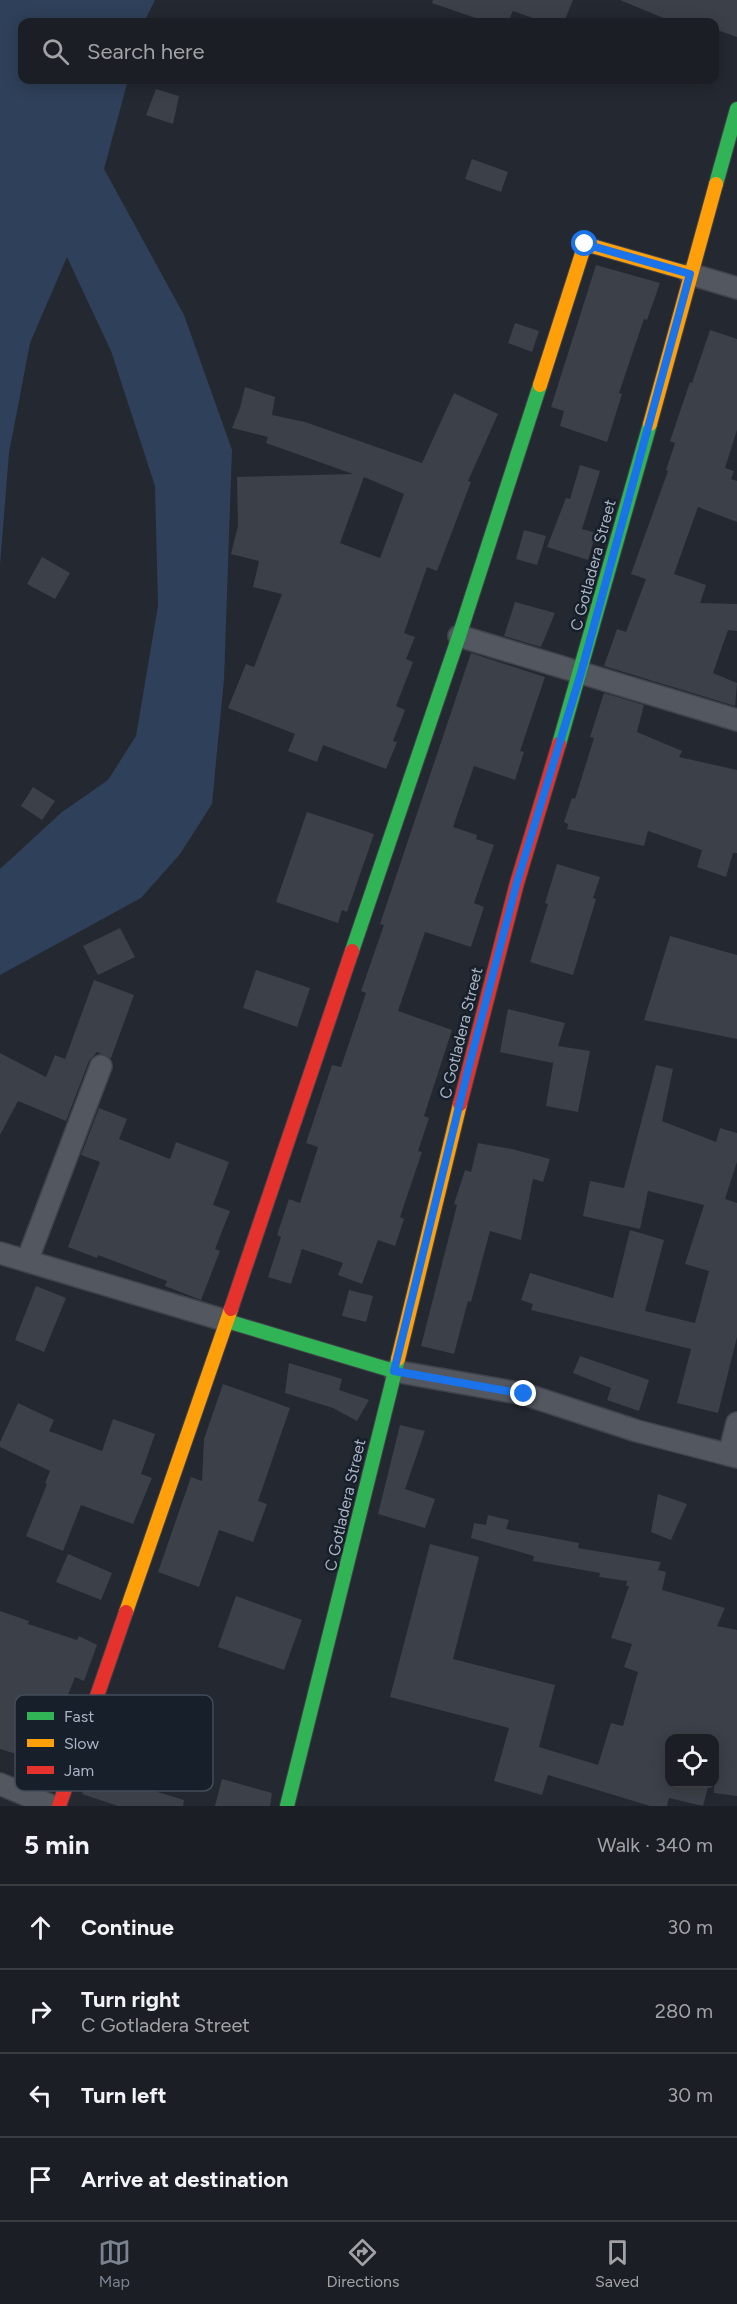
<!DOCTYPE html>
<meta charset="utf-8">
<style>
body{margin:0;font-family:Figtree,sans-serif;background:#24272c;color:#f1f3f6}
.controls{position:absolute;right:18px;bottom:18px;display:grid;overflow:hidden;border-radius:12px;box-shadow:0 3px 15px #0003}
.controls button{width:54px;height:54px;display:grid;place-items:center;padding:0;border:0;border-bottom:2px solid #393c41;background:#1b1e24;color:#f1f3f6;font:30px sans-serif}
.stop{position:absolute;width:18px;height:18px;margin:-14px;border:4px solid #1a73e8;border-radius:50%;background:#fff}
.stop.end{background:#1a73e8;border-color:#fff;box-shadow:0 2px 6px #0008}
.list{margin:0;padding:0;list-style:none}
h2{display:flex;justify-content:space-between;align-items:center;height:78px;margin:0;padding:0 24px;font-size:26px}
h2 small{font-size:20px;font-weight:400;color:#a0a2a6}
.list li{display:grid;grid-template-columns:39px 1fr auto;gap:18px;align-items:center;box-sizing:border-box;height:84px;padding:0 24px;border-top:2px solid #393c41}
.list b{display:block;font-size:22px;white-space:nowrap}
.list p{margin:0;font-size:20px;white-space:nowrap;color:#a0a2a6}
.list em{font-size:20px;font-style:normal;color:#a0a2a6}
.icon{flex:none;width:33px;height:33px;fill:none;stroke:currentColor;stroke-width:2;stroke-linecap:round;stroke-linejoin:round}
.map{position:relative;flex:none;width:737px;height:1806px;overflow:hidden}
.search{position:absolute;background:#1b1e24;box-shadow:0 3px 15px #0003;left:18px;right:18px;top:18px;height:66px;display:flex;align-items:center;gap:15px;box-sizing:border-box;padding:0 21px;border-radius:12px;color:#a0a2a6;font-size:22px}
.sheet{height:414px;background:#1b1e24}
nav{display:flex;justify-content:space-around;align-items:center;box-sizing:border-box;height:84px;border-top:2px solid #393c41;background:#1b1e24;font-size:16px;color:#a0a2a6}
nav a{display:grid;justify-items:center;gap:3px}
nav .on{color:#7c8390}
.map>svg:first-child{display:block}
.water{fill:#2f405a}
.building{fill:#3c4048;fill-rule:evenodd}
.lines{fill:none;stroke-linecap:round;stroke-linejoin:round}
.street-casing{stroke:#40434a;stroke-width:24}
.fast-casing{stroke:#40434a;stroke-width:16}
.slow-casing{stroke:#40434a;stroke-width:16}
.jam-casing{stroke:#40434a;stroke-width:16}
.street{stroke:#525760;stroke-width:21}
.fast{stroke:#30b455;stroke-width:14}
.slow{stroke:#ff9f0a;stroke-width:14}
.jam{stroke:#e5322d;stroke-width:14}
.route{stroke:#1a73e8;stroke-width:8}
.labels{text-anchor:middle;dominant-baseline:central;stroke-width:5;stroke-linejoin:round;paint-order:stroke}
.street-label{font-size:16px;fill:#abb4c4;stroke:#171f2b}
.key{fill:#171f2b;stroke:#434c59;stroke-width:1.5}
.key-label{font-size:16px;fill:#abb4c4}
</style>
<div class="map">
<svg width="737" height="1806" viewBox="0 0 737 1806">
<rect width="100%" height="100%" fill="#242830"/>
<path class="water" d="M0 0H155L144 22H22V80H128L104 169 184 315 232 450 224 679 212 804 180 854 141 898 0 975V869L62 812 108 780 136 736 158 606 155 486 111 351 67 257 30 343 9 453 0 565Z"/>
<path class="building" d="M433 0H573L564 22H544L513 11 508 22H487L432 3Z
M620 0H737V37L714 29V22H673Z
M156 89 179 96 173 124 146 115Z
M472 159 508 172 501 192 465 179Z
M596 265 660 283 647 320 644 319 619 393 622 394 607 442 560 426 564 411 551 407Z
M515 323 539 331 532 352 508 343Z
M710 330 737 339V430L725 468 734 471 731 479 737 481V522L698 507 674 574 706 585 700 603 737 604V631L728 630 713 673 737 683 735 706 604 666 617 629 626 632 646 579 631 574 668 471 666 470 675 443 670 441 690 382 692 383Z
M245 387 275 397 272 415 305 422 422 463 454 393 498 414 468 481 471 482 437 571 427 567 404 633 415 637 406 659 413 662 396 706 405 710 393 741 397 742 386 769 323 745 317 762 288 751 295 734 228 708 246 664 254 667 282 594 253 587 259 561 231 554 238 526 237 477 353 474 266 443 268 437 232 428 240 408ZM364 477 404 494 380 558 340 543Z
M580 465 600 471 582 529 596 533 588 560 547 547 566 498 570 499Z
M524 530 546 536 537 565 516 559Z
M42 557 70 573 55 599 27 584Z
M515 602 555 613 541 647 504 636Z
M471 653 545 677 520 751 524 752 515 780 474 766 453 827 477 835 476 839 494 845 474 903 484 907 471 947 425 932 398 1011 452 1030 424 1116 429 1118 418 1151 422 1152 400 1217 404 1219 395 1246 378 1240 362 1284 338 1275 343 1263 302 1249 291 1284 268 1277 281 1237 277 1235 289 1199 300 1203 318 1147 306 1143 332 1065 341 1067 366 993 361 991 384 925 380 924Z
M604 693 644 705 637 732 682 751 679 757 737 770V853H733L726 877 697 867 702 850 648 831 644 846 567 829 568 824 564 822 572 798 575 799 594 738 590 737Z
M33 787 55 801 42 820 21 806Z
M307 812 374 834 347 912 342 910 338 923 276 902Z
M557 864 600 877 593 898 596 899 573 975 530 962 548 904 545 903Z
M120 928 135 957 98 975 83 946Z
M670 936 737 955V1039L644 1020Z
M256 970 310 988 297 1027 243 1008Z
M94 980 134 995 111 1058 97 1052 89 1061 66 1121 18 1101 0 1135V1053L46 1077 55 1055 65 1059Z
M508 1009 565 1023 558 1046 590 1051 578 1112 546 1106 554 1058 553 1063 500 1052Z
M656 1065 673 1069 662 1121 716 1142 720 1128 737 1133V1162L725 1199 737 1203V1337L718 1413 677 1403 691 1349 531 1310 533 1304 521 1300 530 1273 613 1298 630 1230 664 1240 645 1311 695 1323 709 1271 685 1264 704 1205 648 1191 640 1229 583 1216 590 1181 624 1188Z
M99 1108 127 1119 119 1139 170 1159 176 1142 229 1162 213 1205 230 1211 215 1249 220 1251 201 1300 165 1286 167 1281 98 1255 97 1258 68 1247 100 1162 81 1155Z
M478 1143 512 1149 550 1159 543 1182 533 1179 521 1240 490 1231 471 1302 468 1301 454 1354 421 1346 457 1205 454 1204 465 1170 471 1172Z
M36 1286 66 1298 44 1352 15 1340Z
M349 1290 373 1296 366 1322 342 1316Z
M580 1356 649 1380 639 1411 607 1400 611 1388 573 1373Z
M289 1363 342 1379 339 1390 369 1400 357 1421 333 1408 285 1393Z
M223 1384 290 1408 258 1501 267 1504 253 1542 219 1530 199 1587 158 1572 191 1477 202 1481 204 1439Z
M18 1403 54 1420 49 1431 102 1451 113 1419 155 1434 141 1474 152 1478 133 1524 81 1505 63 1551 26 1536 47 1484 45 1483 50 1471 0 1447V1442Z
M400 1425 425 1431 405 1489 435 1499 425 1528 378 1514Z
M658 1494 687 1504 671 1540 651 1532Z
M488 1515 509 1520 506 1529 579 1543 578 1548 661 1562 658 1570 666 1572 662 1590 725 1608 717 1626 737 1630V1796L714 1793V1738H669V1784H709L703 1806 669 1798 667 1806H650L548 1775 542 1795 494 1781 509 1728 390 1697 430 1544 479 1557 453 1659 555 1685 539 1747 598 1765 611 1723 623 1726 638 1672 624 1667 632 1644 611 1638 629 1586H626L627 1581 599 1577 600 1573 533 1561 534 1556 471 1538 474 1523 486 1525Z
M68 1554 112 1573 101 1600 56 1582Z
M236 1596 302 1620 284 1670 218 1647Z
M0 1611 29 1621 28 1624 77 1640 79 1636 97 1645 84 1681 75 1677 57 1723 67 1726 55 1766 0 1749Z
M128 1760 151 1768 144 1788 184 1800 183 1806H118L82 1794 92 1763 123 1774Z
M222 1779 272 1793 270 1806H215Z"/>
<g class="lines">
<g class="street-casing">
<path id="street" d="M690 274 737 288
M459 636 737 720
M0 1253 227 1321
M27 1261 101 1066
M394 1371 524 1394 637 1431 737 1457
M729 1455 737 1423
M0 1784 52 1806"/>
</g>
<g class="fast-casing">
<path id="fast" d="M716 184 737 109
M559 744 650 424
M352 951 459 636 540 385
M227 1321 394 1371
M287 1806 398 1359"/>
</g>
<g class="slow-casing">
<path id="slow" d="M540 385 585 244 690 274
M650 424 716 184
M398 1359 460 1104
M126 1612 231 1309"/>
</g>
<g class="jam-casing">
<path id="jam" d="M460 1104 517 883 559 744
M231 1309 352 951
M59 1806 126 1612"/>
</g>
<use href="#street" class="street"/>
<use href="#fast" class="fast"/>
<use href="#slow" class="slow"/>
<use href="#jam" class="jam"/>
</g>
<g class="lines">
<path class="route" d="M524 1394 394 1371 467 1074 517 882 581 673 690 274 585 244"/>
</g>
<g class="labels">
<g class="street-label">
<text transform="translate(593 565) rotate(-75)">C Gotladera Street</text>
<text transform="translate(461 1033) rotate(-76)">C Gotladera Street</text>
<text transform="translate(345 1505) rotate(-77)">C Gotladera Street</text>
</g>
</g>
<rect x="15" y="1695" width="198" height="96" rx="9" class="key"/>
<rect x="27" y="1712" width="27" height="8" fill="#30b455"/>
<rect x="27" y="1739" width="27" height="8" fill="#ff9f0a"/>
<rect x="27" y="1766" width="27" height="8" fill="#e5322d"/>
<g class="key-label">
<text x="64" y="1722">Fast</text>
<text x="64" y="1749">Slow</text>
<text x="64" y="1776">Jam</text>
</g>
</svg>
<div class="controls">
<button><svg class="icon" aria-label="locate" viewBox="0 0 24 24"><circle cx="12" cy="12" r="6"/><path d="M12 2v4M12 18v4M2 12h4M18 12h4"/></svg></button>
</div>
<div class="stop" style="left:585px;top:244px"></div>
<div class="stop end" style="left:524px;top:1394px"></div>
<div class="search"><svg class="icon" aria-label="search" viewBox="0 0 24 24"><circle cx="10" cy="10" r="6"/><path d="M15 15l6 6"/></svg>Search here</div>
</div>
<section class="sheet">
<h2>5 min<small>Walk · 340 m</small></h2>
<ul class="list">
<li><svg class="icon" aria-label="ahead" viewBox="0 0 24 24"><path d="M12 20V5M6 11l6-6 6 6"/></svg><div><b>Continue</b></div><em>30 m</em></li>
<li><svg class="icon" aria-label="right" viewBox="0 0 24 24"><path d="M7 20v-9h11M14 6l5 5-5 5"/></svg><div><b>Turn right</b><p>C Gotladera Street</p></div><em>280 m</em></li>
<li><svg class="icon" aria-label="left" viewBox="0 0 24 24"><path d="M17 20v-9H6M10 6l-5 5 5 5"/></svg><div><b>Turn left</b></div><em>30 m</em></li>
<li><svg class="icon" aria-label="arrive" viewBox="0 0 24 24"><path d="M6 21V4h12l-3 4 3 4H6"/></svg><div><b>Arrive at destination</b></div></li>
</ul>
</section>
<nav>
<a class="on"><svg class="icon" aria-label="map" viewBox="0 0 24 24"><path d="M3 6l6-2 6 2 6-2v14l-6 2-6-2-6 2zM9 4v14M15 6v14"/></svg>Map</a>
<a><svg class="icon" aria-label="directions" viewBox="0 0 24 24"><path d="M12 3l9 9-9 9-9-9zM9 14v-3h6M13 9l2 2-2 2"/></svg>Directions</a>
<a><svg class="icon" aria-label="saved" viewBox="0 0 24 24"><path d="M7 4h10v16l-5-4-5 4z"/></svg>Saved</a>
</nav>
